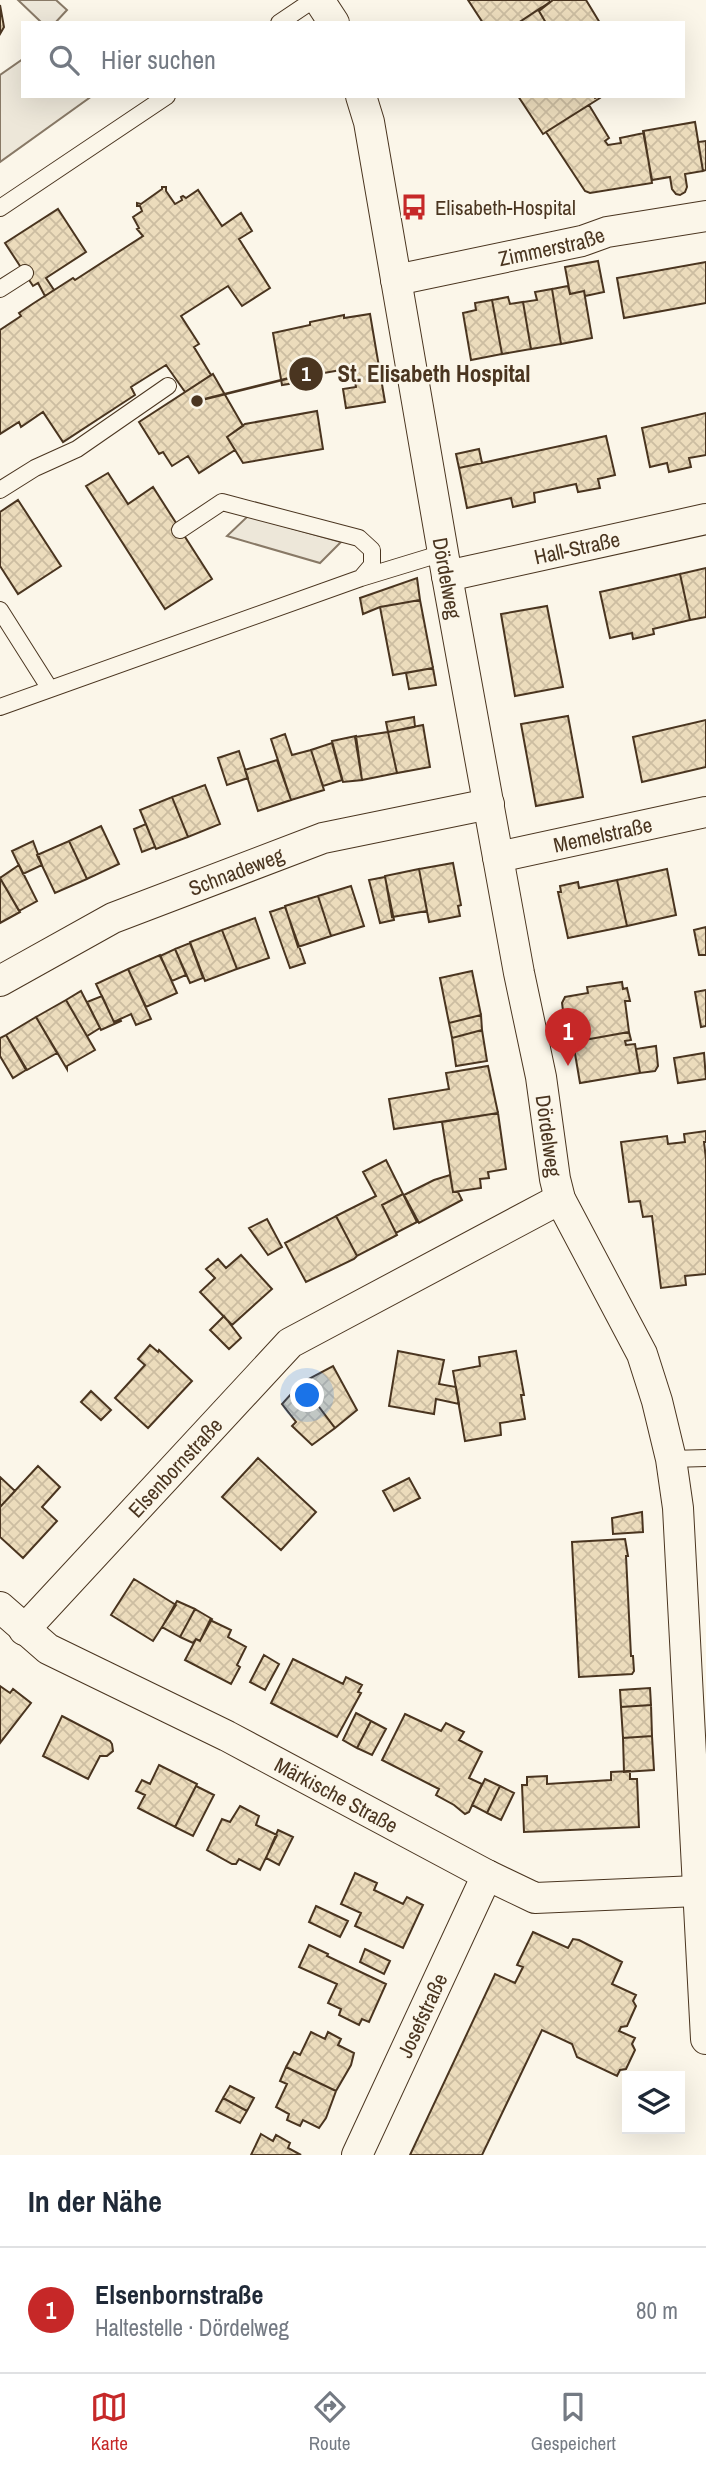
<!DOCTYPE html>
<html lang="de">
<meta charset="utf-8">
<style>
body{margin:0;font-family:"Archivo Narrow",sans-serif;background:#f6f6f7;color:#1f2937}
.controls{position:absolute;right:21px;bottom:21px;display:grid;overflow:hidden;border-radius:0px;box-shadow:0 7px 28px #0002}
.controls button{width:63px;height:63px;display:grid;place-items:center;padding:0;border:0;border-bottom:2px solid #e0e1e3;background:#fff;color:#1f2937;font:35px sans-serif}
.you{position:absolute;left:308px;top:1396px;width:24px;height:24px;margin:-18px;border:5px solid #fff;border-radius:50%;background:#1a73e8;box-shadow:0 0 0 10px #1a73e833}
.badge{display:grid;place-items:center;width:46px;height:46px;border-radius:50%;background:#c62828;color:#fff;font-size:23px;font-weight:700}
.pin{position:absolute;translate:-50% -58px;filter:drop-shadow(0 2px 4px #0008)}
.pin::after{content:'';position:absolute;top:37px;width:24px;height:21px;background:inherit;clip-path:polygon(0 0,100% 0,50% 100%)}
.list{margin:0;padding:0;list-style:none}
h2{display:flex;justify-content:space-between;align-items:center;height:91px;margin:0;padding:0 28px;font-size:30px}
h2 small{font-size:23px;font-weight:400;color:#747a83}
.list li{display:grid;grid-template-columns:46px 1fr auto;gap:21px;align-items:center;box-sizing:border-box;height:126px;padding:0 28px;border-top:2px solid #e0e1e3}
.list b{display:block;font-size:26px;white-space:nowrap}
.list p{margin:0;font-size:23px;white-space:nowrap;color:#747a83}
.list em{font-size:23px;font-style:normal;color:#747a83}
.icon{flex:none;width:38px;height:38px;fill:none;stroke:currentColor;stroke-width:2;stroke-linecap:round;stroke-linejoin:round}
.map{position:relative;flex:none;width:706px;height:2155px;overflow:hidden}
.search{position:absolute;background:#fff;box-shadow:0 7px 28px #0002;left:21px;right:21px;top:21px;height:77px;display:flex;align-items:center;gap:18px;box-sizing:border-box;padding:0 24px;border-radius:0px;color:#747a83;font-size:26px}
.sheet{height:217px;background:#fff}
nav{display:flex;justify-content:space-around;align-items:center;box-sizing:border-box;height:98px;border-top:2px solid #e0e1e3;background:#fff;font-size:19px;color:#747a83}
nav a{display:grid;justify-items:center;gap:4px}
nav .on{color:#c62828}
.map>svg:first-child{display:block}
.parking{fill:#ede7d9;stroke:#887966;stroke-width:2}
.building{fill:url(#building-cross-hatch);stroke:#4a3520;stroke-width:2}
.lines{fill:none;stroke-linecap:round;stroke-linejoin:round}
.service-casing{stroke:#4a3520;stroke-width:18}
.minor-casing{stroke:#4a3520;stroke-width:32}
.service{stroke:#fbf6e9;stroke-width:16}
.minor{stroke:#fbf6e9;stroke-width:30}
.labels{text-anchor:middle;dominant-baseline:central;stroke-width:5;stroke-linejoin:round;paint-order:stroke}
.poi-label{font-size:21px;fill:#4a3520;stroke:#fbf6e9;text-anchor:start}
.street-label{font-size:21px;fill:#4a3520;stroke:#fbf6e9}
.leader{fill:none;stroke:#4a3520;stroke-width:2.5}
.callout-dot{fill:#4a3520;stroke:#fbf6e9;stroke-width:2.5}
.mark-label{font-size:21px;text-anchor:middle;font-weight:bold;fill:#fff}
.callout-label{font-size:23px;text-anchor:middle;font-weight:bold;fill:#4a3520;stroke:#fbf6e9;stroke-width:5;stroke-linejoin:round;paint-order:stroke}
</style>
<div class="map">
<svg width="706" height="2155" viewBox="0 0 706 2155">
<defs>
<pattern id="building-cross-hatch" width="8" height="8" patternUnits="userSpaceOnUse" patternTransform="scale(1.75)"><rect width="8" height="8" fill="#ecdcbc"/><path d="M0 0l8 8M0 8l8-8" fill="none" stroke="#ccbda1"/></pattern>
</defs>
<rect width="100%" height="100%" fill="#fbf6e9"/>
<path class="parking" d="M18 0H56L67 10 55 23H42Z
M23 59V96H92L0 162V75Z
M248 516 341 542 320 563 227 536Z"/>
<path class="building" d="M468 0H549L550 2 518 23H483Z
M553 0H586L600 23H546L539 11Z
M0 5 4 27 0 34Z
M542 7 539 11 546 23H518Z
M518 96H594L595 98 599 96 600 98 543 134Z
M589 105 609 138 605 141 608 145 621 143 620 138 644 133 652 183 590 193 585 191 546 132Z
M695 122 703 171 685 174 687 187 685 192 680 195 676 194 672 189 670 177 652 180 643 131Z
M706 141V170L703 171 698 142Z
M162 187H166V191L175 204 182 200 181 197 183 196 186 198 198 190 222 226 241 213 252 231 239 239 270 288 242 306 228 286 181 316 199 344 194 347 211 375 185 392 166 365 131 387 135 395 63 442 43 412 21 427 19 422 0 434V330L21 316 19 313 34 303 73 278 75 280 143 236 137 229 139 228 133 217 142 211 140 206H137V203L141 204 162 189Z
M58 209 86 252 46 278 54 290 45 296 38 283 33 286 5 243Z
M598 261 604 292 585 296 584 291 570 294 565 267Z
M706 262V303L624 318 617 278Z
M568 286 570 294 584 291 592 338 561 344 552 289Z
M552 289 561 344 531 349 523 302 537 300 535 292Z
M508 297 510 304 523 302 531 349 502 354 492 300Z
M492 300 502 354 471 360 463 313 476 310 475 303Z
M370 314 385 402 346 408 343 389 356 387 352 368 307 376 308 381 282 385 273 333 310 325V322L344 315V318Z
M213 374 243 426 227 437 235 450 199 473 188 456 172 466 163 452 159 454 139 422Z
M317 411 323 449 243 463 227 437 245 424Z
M706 413V455L689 458 691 467 669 472 667 463 650 467 642 428Z
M606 436 615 475 598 479 600 488 578 492 576 484 534 493 535 502 513 507 511 498 467 508 459 468Z
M479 449 482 463 459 468 456 454Z
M108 473 128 504 153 487 212 579 165 609 86 486Z
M18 500 61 566 18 594 0 566V512Z
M706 568V617L690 620 680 574Z
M680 574 690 620 653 629 654 634 633 639 632 633 610 638 600 592Z
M417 578 420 600 380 607 363 614 360 598Z
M420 600 433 668 393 675 380 607Z
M547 606 563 687 515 696 501 614Z
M433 668 436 685 409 689 406 673Z
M568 716 583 797 536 806 521 724Z
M414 717 415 727 388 732 386 722Z
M706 720V767L642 782 633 737Z
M423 725 430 767 397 773 388 732Z
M388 732 397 773 362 780 355 737Z
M285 734 292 755 311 750 324 790 291 800 271 739Z
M356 736 362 780 343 782 332 741Z
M332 743 342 780 323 786 311 750Z
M239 751 248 778 227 785 218 758Z
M277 760 291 800 258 811 245 770Z
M205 785 220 824 188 837 172 797Z
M172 797 188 837 156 849 140 810Z
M146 824 155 847 142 852 134 829Z
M101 826 119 864 87 879 69 841Z
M33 841 42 865 23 874 12 851Z
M69 841 87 879 55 893 37 855Z
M453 863 461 905 458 906 460 916 429 922 419 869Z
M19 865 37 901 19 911 0 878Z
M419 869 427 911 392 917 385 876Z
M667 869 676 915 627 926 617 880Z
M385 877 394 920 380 923 369 880Z
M0 878 20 912 0 923Z
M617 880 627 926 568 938 558 892H561L560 886 578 882 579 888Z
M351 886 364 926 331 936 318 896Z
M318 896 331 936 298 947 285 906Z
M285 907 305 963 290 968 270 912Z
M255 918 269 958 237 969 222 930Z
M706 927V955H699L694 930Z
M222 930 237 969 205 981 190 942Z
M190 943 203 978 190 983 175 949Z
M175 949 186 975 172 981 160 956Z
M160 955 177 993 146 1007 128 969Z
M128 969 151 1019 136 1025 131 1014 114 1022 96 984Z
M472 971 481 1015 449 1023 440 978Z
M622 982 623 989 627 988 630 1001H625L629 1032 573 1042 570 1021 564 1018 562 1003 565 997 588 993 587 987Z
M706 990V1026L701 1027 695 992Z
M81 991 100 1028 87 1036 66 1000Z
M102 996 114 1022 120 1019 121 1021 101 1030 87 1002Z
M66 1000 95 1050 67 1066V1069L36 1017Z
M481 1015 482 1030 452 1038 449 1023Z
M36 1017 57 1053 27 1070 6 1035Z
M482 1030 487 1061 456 1066 452 1038Z
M629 1032 631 1040 625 1041 626 1045 635 1044 640 1073 580 1083 573 1042Z
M6 1035 26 1070 13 1078 0 1056V1038Z
M656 1046 658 1066 655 1071 640 1073 636 1049Z
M704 1053 706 1079 678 1083 674 1058Z
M488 1066 498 1113 394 1129 389 1099 449 1089 446 1073Z
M498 1113 506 1169 488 1172 489 1178 480 1179 481 1188 453 1192 442 1122Z
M706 1131V1142H704L706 1159V1274L685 1276 686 1285 661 1288 652 1216 643 1217 640 1201 629 1202 621 1142 667 1136 668 1144 685 1142 684 1134Z
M386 1160 403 1194 382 1205 397 1235 357 1256 336 1216 376 1196 363 1172Z
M450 1175 453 1192H458L462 1200 419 1223 404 1195 434 1180Z
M403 1194 417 1222 396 1233 382 1205Z
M336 1216 357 1256 354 1259 306 1282 285 1243Z
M267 1219 282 1247 268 1255 249 1228Z
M241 1255 272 1289 232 1325 200 1292 215 1278 206 1269 218 1259 226 1268Z
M224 1316 241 1338 229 1349 210 1330Z
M150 1345 158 1352 159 1350 192 1381 148 1428 115 1398 145 1365 138 1359Z
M398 1351 444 1360 439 1384 456 1387 459 1404 436 1399 434 1414 389 1406Z
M516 1351 524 1395H521L525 1419 500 1423 501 1435 465 1441 453 1371 480 1366 479 1357Z
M333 1366 357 1410 335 1428 301 1383Z
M301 1383 335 1428 312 1445 292 1426 296 1422 282 1404Z
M91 1391 111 1410 101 1420 81 1402Z
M258 1458 316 1512 281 1550 222 1497Z
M38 1466 60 1487 42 1507 57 1521 23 1558 0 1537V1507Z
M0 1477 15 1491 0 1507Z
M409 1478 420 1498 394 1511 383 1491Z
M642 1512 643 1532 613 1534 612 1518Z
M625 1539 628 1556H626L631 1656H633L634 1671 632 1674 579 1677 572 1542Z
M134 1579 176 1605 153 1641 111 1615Z
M177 1601 195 1609 180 1637 162 1627Z
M195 1609 212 1619 200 1641 196 1639 193 1643 180 1637Z
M210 1620 231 1630 228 1637 246 1647 237 1665 240 1667 231 1684 185 1660 196 1639 200 1641Z
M264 1655 279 1664 265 1690 250 1682Z
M293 1659 343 1684 346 1677 362 1685 358 1692 361 1693 337 1737 271 1703Z
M0 1686 10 1693 13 1689 31 1703 0 1743Z
M650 1688 651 1705 621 1707 620 1690Z
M651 1705 652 1736 623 1738 621 1707Z
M356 1713 371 1721 357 1748 343 1740Z
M405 1714 441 1731 446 1723 464 1732 459 1740 482 1752 469 1778 482 1784 469 1812 465 1814 454 1805 436 1795 439 1789 382 1760Z
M62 1716 110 1741 112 1744 113 1751 107 1756H100L88 1779 43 1756Z
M371 1721 386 1729 372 1755 357 1748Z
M652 1736 654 1770 624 1772 623 1738Z
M159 1765 197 1784 175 1827 138 1808 145 1795 136 1791 142 1780 150 1784Z
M630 1771V1779H637L639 1827 524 1832 522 1785H527V1777L547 1776V1784L611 1780V1772Z
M485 1779 500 1786 487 1813 472 1805Z
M196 1786 214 1795 193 1836 175 1827Z
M500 1786 514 1793 501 1820 487 1813Z
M240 1806 259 1816 256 1825 277 1835 260 1870 239 1859 236 1864H232L207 1850 222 1819 230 1822Z
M278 1830 293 1837 279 1865 266 1858Z
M355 1873 377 1883 374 1890 403 1904 407 1897 423 1905 403 1948 355 1926 361 1913 341 1904Z
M316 1906 348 1921 340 1937 309 1922Z
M533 1932 568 1948 573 1939 579 1940 622 1962 612 1984 636 1995 633 2001 636 2006 627 2026 621 2027 619 2031 635 2038 632 2044 635 2050 626 2069 620 2070 617 2076 577 2057 572 2044 542 2030 482 2155H410L495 1974 515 1983 523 1967 517 1965Z
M309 1945 328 1954 327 1956 386 1984 369 2022 362 2019 359 2025 339 2015 341 2009 328 2003 337 1984 299 1967Z
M365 1949 390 1961 384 1974 360 1962Z
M311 2032 325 2039 328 2032 341 2039 338 2045 354 2053 351 2065 336 2091 286 2067 294 2052 300 2055Z
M286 2067 336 2091 326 2118 319 2128 303 2120 300 2126 287 2120 289 2114 276 2107 287 2084 280 2081Z
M230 2086 254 2098 247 2111 223 2098Z
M223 2098 247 2111 240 2123 216 2111Z
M261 2134 273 2141 276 2135 290 2143 288 2148 301 2155H251Z"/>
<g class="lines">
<g class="service-casing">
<path id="service" d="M279 23 313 0
M0 208 167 96
M0 289 25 273
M0 490 35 468 77 449 168 386
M180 530 222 502 359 538 372 550V565L361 578
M0 610 50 689
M0 707 361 578 443 553
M671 1459 706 1458"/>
</g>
<g class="minor-casing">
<g id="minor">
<path d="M319 0 334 23"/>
<path id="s1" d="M361 96 369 122 447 576 519 973 541 1077 555 1179 560 1199 642 1354 657 1401 671 1459 678 1508 706 2039"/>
<path id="s2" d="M396 280 582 241 607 232 706 216"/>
<path id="s3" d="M447 576 706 519"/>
<path id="s4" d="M498 857 706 812"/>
<path id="s5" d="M0 981 113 918 323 838 489 804"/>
<path id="s6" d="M0 1607 48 1649 227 1736 487 1875 535 1898 697 1891"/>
<path id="s7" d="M24 1630 290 1343 560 1199"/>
<path id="s8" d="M357 2155 487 1875"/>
</g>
</g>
<use href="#service" class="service"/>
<use href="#minor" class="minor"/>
</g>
<defs>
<g id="bus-bare" transform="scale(2.1)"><path d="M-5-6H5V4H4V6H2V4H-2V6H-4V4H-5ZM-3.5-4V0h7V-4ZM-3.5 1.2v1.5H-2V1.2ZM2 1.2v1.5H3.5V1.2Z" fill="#c62828" stroke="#fbf6e9" stroke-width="2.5" paint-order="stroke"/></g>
</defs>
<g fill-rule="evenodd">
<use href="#bus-bare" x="414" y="207"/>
</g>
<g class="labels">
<g class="poi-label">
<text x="435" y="207">Elisabeth-Hospital</text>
</g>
<g class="street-label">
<text stroke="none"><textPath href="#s2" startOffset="159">Zimmerstraße</textPath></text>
<text stroke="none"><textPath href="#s3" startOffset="133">Hall-Straße</textPath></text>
<text stroke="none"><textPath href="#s1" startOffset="490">Dördelweg</textPath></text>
<text stroke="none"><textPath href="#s4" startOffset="107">Memelstraße</textPath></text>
<text stroke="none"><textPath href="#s5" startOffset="261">Schnadeweg</textPath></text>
<text stroke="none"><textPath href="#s1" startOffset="1057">Dördelweg</textPath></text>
<text stroke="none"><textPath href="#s7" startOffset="222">Elsenbornstraße</textPath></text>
<text stroke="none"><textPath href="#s6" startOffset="387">Märkische Straße</textPath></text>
<text stroke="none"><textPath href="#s8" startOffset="154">Josefstraße</textPath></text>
</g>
</g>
<path class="leader" d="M197 401L306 374"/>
<g class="callout-dot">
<circle cx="197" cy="401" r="7"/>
<circle cx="306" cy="374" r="18"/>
</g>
<g class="mark-label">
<text x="306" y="381">1</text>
</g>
<g class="callout-label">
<text x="434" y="382">St. Elisabeth Hospital</text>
</g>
</svg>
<div class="controls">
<button><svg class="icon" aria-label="layers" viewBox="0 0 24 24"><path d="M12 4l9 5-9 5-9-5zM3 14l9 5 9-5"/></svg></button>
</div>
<div class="you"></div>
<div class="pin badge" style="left:568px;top:1066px">1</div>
<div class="search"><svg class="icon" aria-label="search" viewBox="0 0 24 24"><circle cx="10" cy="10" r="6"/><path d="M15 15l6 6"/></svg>Hier suchen</div>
</div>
<section class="sheet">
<h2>In der Nähe<small></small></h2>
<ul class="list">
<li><span class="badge">1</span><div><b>Elsenbornstraße</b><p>Haltestelle · Dördelweg</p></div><em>80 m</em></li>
</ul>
</section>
<nav>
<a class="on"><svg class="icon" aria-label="map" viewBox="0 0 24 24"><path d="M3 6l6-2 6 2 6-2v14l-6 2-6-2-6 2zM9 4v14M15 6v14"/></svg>Karte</a>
<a><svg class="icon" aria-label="directions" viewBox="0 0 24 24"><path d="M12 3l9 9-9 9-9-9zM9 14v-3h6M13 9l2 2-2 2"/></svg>Route</a>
<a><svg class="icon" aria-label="saved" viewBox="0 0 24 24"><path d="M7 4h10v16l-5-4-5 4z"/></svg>Gespeichert</a>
</nav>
